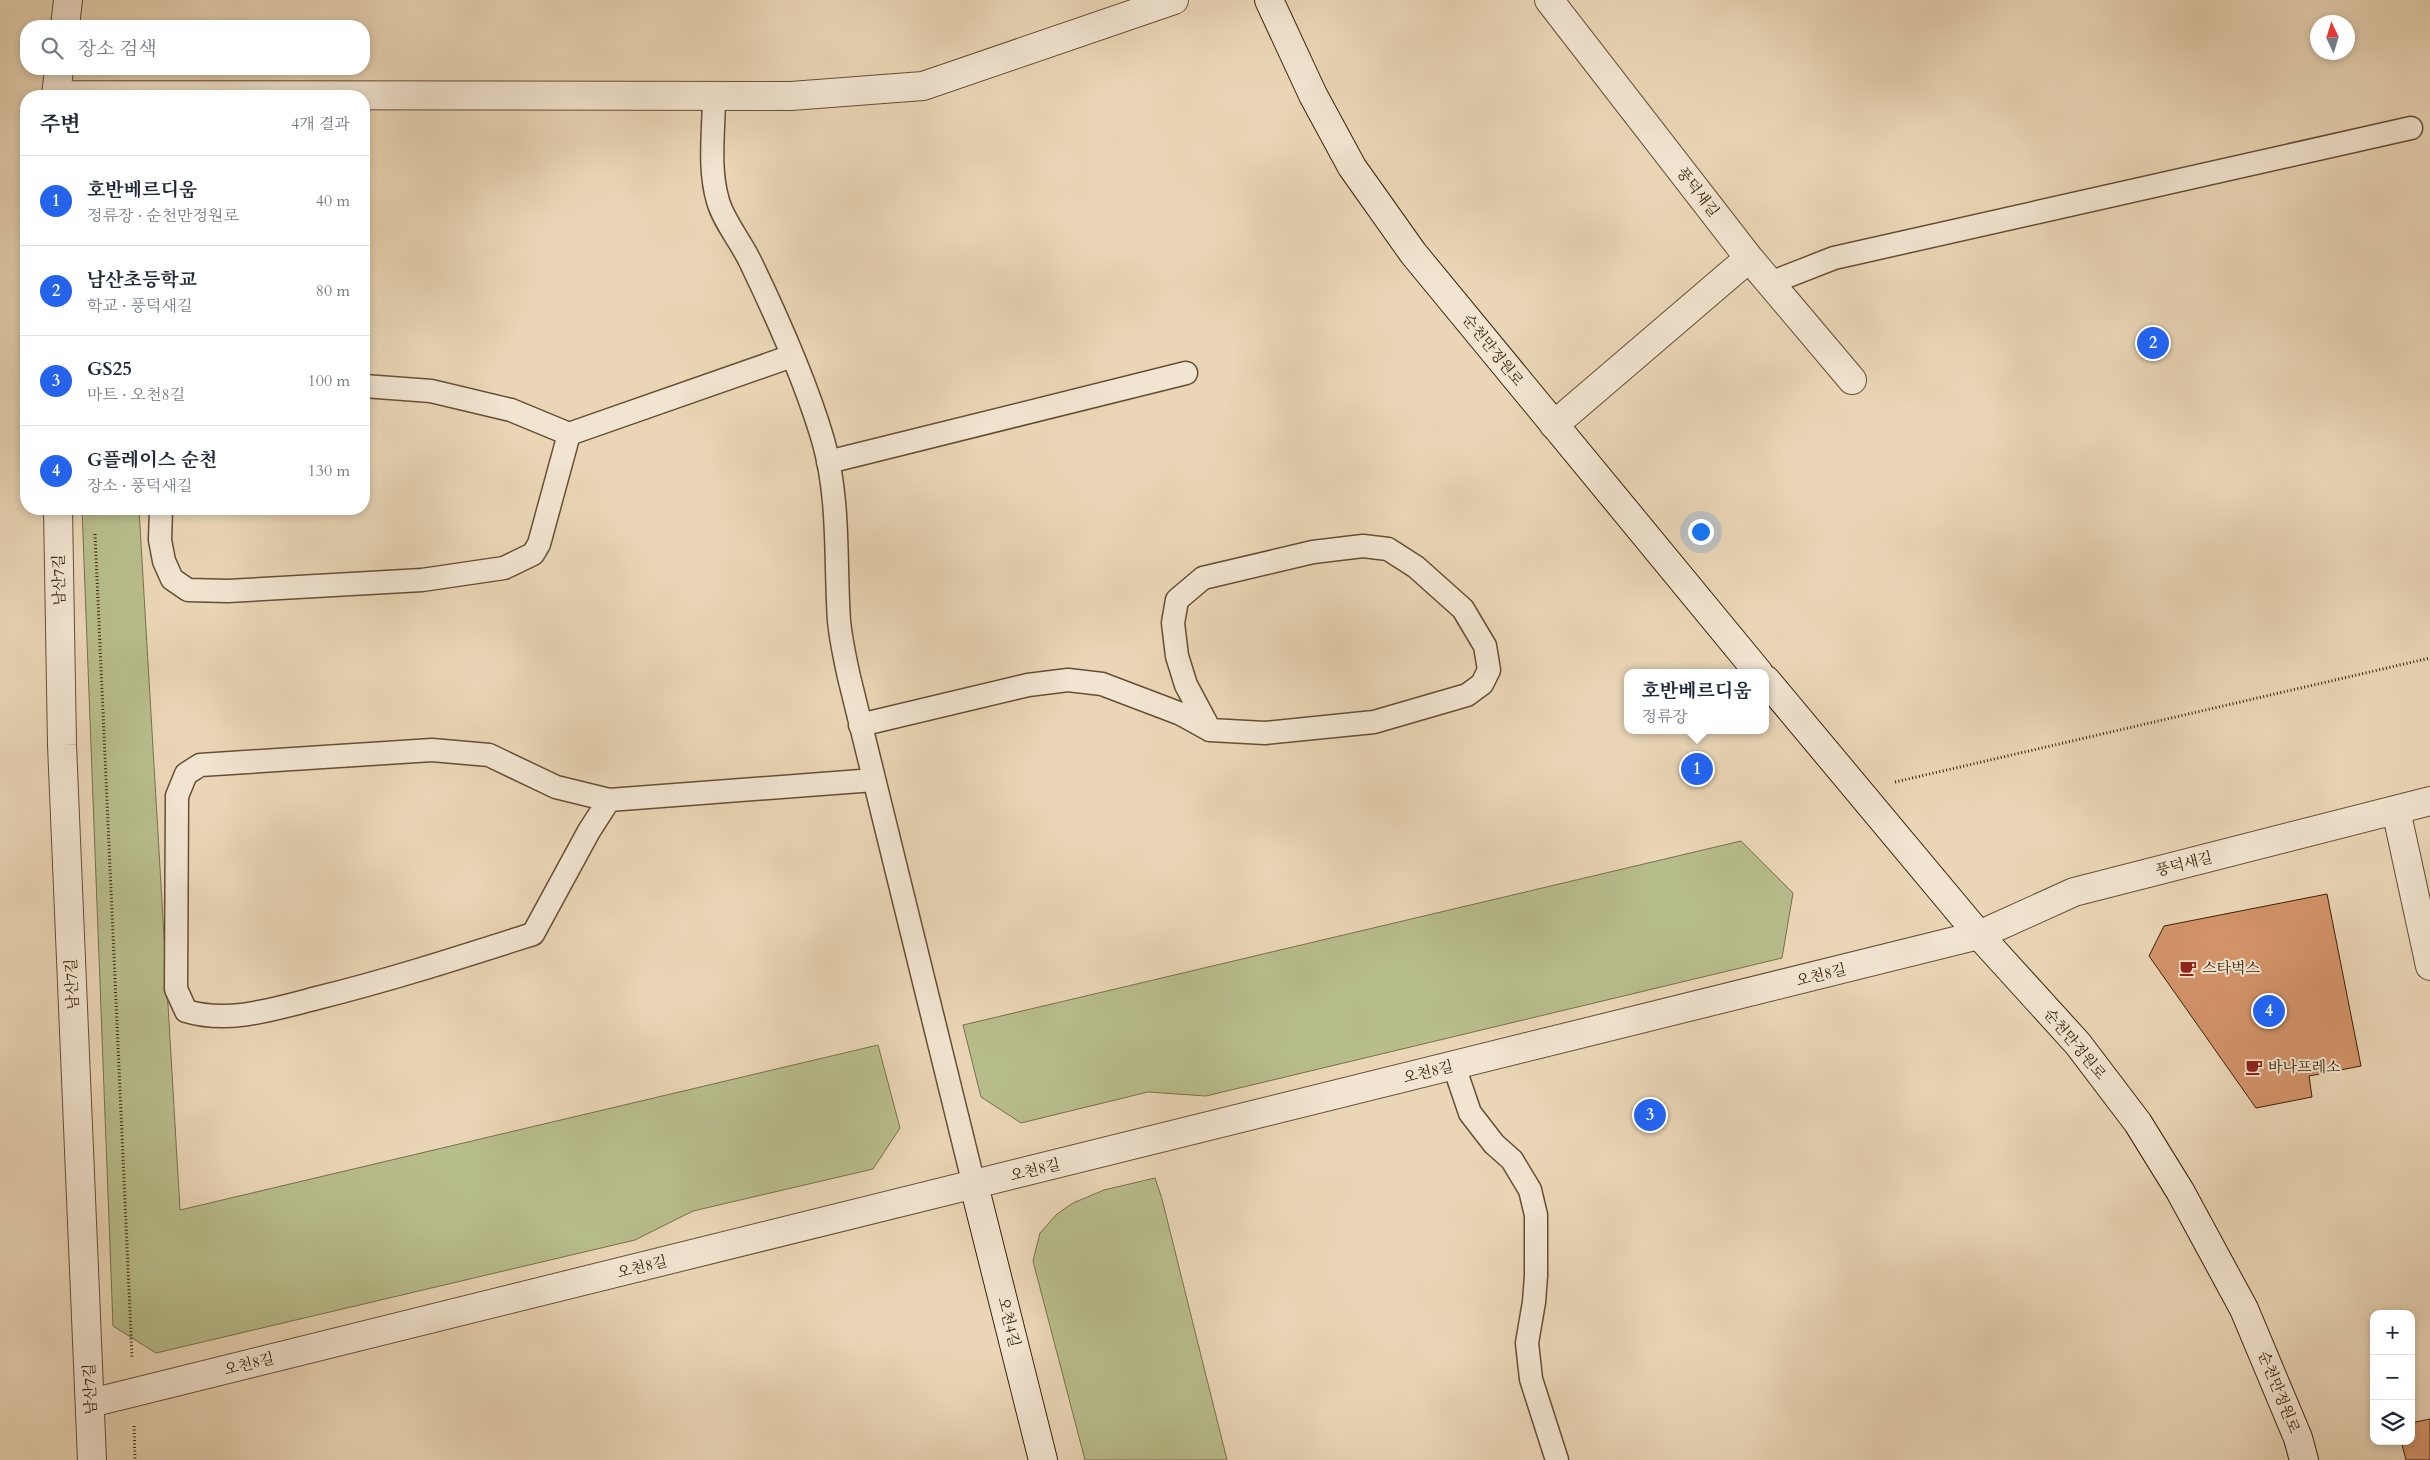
<!DOCTYPE html>
<html lang="ko">
<meta charset="utf-8">
<style>
body{margin:0;font-family:Cardo,"Noto Serif KR",serif;background:#f2f2f3;color:#1f2937}
.controls{position:absolute;right:15px;bottom:15px;display:grid;overflow:hidden;border-radius:10px;box-shadow:0 2px 8px #0003}
.controls button{width:45px;height:45px;display:grid;place-items:center;padding:0;border:0;border-bottom:1px solid #e0e1e3;background:#fff;color:#1f2937;font:25px sans-serif}
.compass{position:absolute;left:2310px;top:15px;width:45px;height:45px;border-radius:50%;background:#fff;box-shadow:0 2px 8px #0003;rotate:356deg}
.you{position:absolute;left:1700px;top:531px;width:18px;height:18px;margin:-12px;border:4px solid #fff;border-radius:50%;background:#1a73e8;box-shadow:0 0 0 8px #1a73e833}
.badge{display:grid;place-items:center;width:32px;height:32px;border-radius:50%;background:#2563eb;color:#fff;font-size:16px;font-weight:700}
.pin{position:absolute;translate:-50% -50%;border:2px solid #fff;box-shadow:0 1px 5px #0006}
.popup{position:absolute;left:1624px;top:669px;width:145px;height:65px;box-sizing:border-box;display:grid;place-content:center;border-radius:10px;background:#fff;filter:drop-shadow(0 1px 4px #0005);font-size:16px;white-space:nowrap;color:#747a83}
.popup b{font-size:19px;color:#1f2937}
.popup::after{content:'';position:absolute;left:50%;top:100%;margin-left:-10px;border:10px solid transparent;border-top-color:#fff}
.list{margin:0;padding:0;list-style:none}
h2{display:flex;justify-content:space-between;align-items:center;height:65px;margin:0;padding:0 20px;font-size:21px}
h2 small{font-size:16px;font-weight:400;color:#747a83}
.list li{display:grid;grid-template-columns:32px 1fr auto;gap:15px;align-items:center;box-sizing:border-box;height:90px;padding:0 20px;border-top:1px solid #e0e1e3}
.list b{display:block;font-size:19px;white-space:nowrap}
.list p{margin:0;font-size:16px;white-space:nowrap;color:#747a83}
.list em{font-size:16px;font-style:normal;color:#747a83}
.icon{flex:none;width:28px;height:28px;fill:none;stroke:currentColor;stroke-width:2;stroke-linecap:round;stroke-linejoin:round}
.map{position:relative;flex:none;width:2430px;height:1460px;overflow:hidden}
.search{position:absolute;background:#fff;box-shadow:0 2px 8px #0003;left:20px;top:20px;width:350px;height:55px;display:flex;align-items:center;gap:12px;box-sizing:border-box;padding:0 18px;border-radius:20px;color:#747a83;font-size:19px}
.panel{position:absolute;background:#fff;box-shadow:0 2px 8px #0003;left:20px;top:90px;width:350px;height:425px;border-radius:20px}
.map>svg:first-child{display:block}
.green{fill:#b8bd8c;stroke:#78704a}
.building{fill:#d4946a;stroke:#392207}
.lines{fill:none;stroke-linecap:round;stroke-linejoin:round}
.lane-casing{stroke:#654f33;stroke-width:25}
.street-casing{stroke:#654f33;stroke-width:30}
.secondary-casing{stroke:#392207;stroke-width:30}
.path{stroke:#392207;stroke-width:3;stroke-dasharray:1 2.5;stroke-linecap:butt}
.lane{stroke:#f1e4d0;stroke-width:22}
.street{stroke:#f1e4d0;stroke-width:28}
.secondary{stroke:#f1e4d0;stroke-width:28}
.labels{text-anchor:middle;dominant-baseline:central;stroke-width:4;stroke-linejoin:round;paint-order:stroke}
.street-label{font-size:15px;fill:#392207;stroke:#f1e4d0}
.poi-label{font-size:15px;fill:#392207;stroke:#f1e4d0;text-anchor:start}
</style>
<div class="map">
<svg width="2430" height="1460" viewBox="0 0 2430 1460">
<rect width="100%" height="100%" fill="#ead6b6"/>
<filter id="stains"><feTurbulence type="fractalNoise" baseFrequency=".004" numOctaves="4"/><feColorMatrix values="0 0 0 0 .2 0 0 0 0 .09 0 0 0 0 .02 0 0 0 .5 -.17"/></filter>
<radialGradient id="worn" r=".72"><stop offset=".6" stop-color="#630" stop-opacity="0"/><stop offset="1" stop-color="#630" stop-opacity=".3"/></radialGradient>
<path class="green" d="M82 509H139L180 1210 878 1045 900 1128 873 1169 693 1211 635 1240 156 1353 113 1326Z
M1741 841 1793 893 1782 958 1206 1096 1148 1092 1021 1123 981 1097 963 1025Z
M1155 1178 1162 1199 1227 1460H1085L1033 1261 1040 1233 1057 1214 1073 1203 1104 1190Z"/>
<path class="building" d="M2327 894 2361 1066 2309 1076 2312 1097 2256 1108 2149 956 2164 926Z
M2430 1419V1460H2406L2401 1441H2411V1423Z"/>
<g class="lines">
<g class="lane-casing">
<path id="lane" d="M714 95C714 130 708 168 718 201 723 220 741 242 750 261 778 319 805 379 823 440 840 499 835 561 839 621 841 640 845 659 849 677L974 1185
M1770 283 1834 258 2411 128
M364 386 431 391 511 410 569 434 792 356
M828 462 1186 373
M161 509 160 540 164 561 172 579 188 590 228 591 422 580 504 568 533 554 539 544 569 434
M860 725 1028 685 1068 680 1102 684 1181 714 1210 730 1265 733 1374 722 1467 695 1482 684 1489 670 1485 646 1463 609 1416 567 1388 549 1363 546 1313 552 1203 578 1177 600 1173 623 1177 656 1186 685 1210 730
M609 800 589 831 533 934C461 957 390 980 317 998 274 1009 229 1024 186 1011L176 989 177 796 186 774 200 765 432 750 489 755 556 787 609 800 874 780
M1454 1066 1470 1113 1494 1144 1512 1160 1530 1190 1536 1215V1276L1534 1302 1527 1343 1531 1379 1557 1460"/>
</g>
<g class="street-casing">
<path id="street" d="M1549 0 1749 258 1852 380
M65 26 68 0
M56 95 791 96 923 86 1174 0
M56 96 59 69
M1554 425 1749 258
M58 509 62 745 92 1460
M2396 810 2430 966
M91 1403 1979 935 2074 892 2430 801"/>
</g>
<g class="secondary-casing">
<path id="secondary" d="M1269 0 1313 95 1352 167 1413 253 1759 673
M1766 680 1979 935 2078 1044 2138 1123 2180 1191 2244 1309 2298 1438 2304 1460
M974 1185 1043 1460"/>
</g>
<path class="path" d="M95 534 132 1357
M1895 782 2430 658
M134 1426 135 1460"/>
<use href="#lane" class="lane"/>
<use href="#street" class="street"/>
<use href="#secondary" class="secondary"/>
</g>
<defs>
<g id="cafe-bare" transform="scale(1.35)"><path d="M-5.5-4.5H6V0H3Q3 3.5 0 3.5H-2.5Q-5.5 3.5-5.5 0ZM3-3.2v2h1.7v-2ZM-6 4.5H4V6H-6Z" fill="#8f2418" stroke="#f1e4d0" stroke-width="2.5" paint-order="stroke"/></g>
</defs>
<g fill-rule="evenodd">
<use href="#cafe-bare" x="2188" y="968"/>
<use href="#cafe-bare" x="2254" y="1067"/>
</g>
<g class="labels">
<g class="street-label">
<text transform="translate(1698 192) rotate(52)">풍덕새길</text>
<text transform="translate(1493 350) rotate(51)">순천만정원로</text>
<text transform="translate(59 580) rotate(-91)">남산7길</text>
<text transform="translate(2184 864) rotate(-14)">풍덕새길</text>
<text transform="translate(1821 975) rotate(-14)">오천8길</text>
<text transform="translate(72 984) rotate(-93)">남산7길</text>
<text transform="translate(2075 1044) rotate(50)">순천만정원로</text>
<text transform="translate(1428 1072) rotate(-14)">오천8길</text>
<text transform="translate(1035 1170) rotate(-14)">오천8길</text>
<text transform="translate(642 1267) rotate(-14)">오천8길</text>
<text transform="translate(1009 1322) rotate(76)">오천4길</text>
<text transform="translate(249 1364) rotate(-14)">오천8길</text>
<text transform="translate(90 1389) rotate(-92)">남산7길</text>
<text transform="translate(2279 1392) rotate(68)">순천만정원로</text>
</g>
<g class="poi-label">
<text x="2202" y="968">스타벅스</text>
<text x="2268" y="1067">바나프레소</text>
</g>
</g>
<rect width="100%" height="100%" filter="url(#stains)"/>
<rect width="100%" height="100%" fill="url(#worn)"/>
</svg>
<div class="controls">
<button>+</button>
<button>−</button>
<button><svg class="icon" aria-label="layers" viewBox="0 0 24 24"><path d="M12 4l9 5-9 5-9-5zM3 14l9 5 9-5"/></svg></button>
</div>
<svg class="compass" viewBox="-18 -18 36 36"><path d="M0-13l5 13h-10z" fill="#e53935"/><path d="M0 13l5-13h-10z" fill="#747a83"/></svg>
<div class="you"></div>
<div class="pin badge" style="left:1697px;top:769px">1</div>
<div class="popup"><b>호반베르디움</b>정류장</div>
<div class="pin badge" style="left:2153px;top:343px">2</div>
<div class="pin badge" style="left:1650px;top:1115px">3</div>
<div class="pin badge" style="left:2269px;top:1011px">4</div>
<div class="search"><svg class="icon" aria-label="search" viewBox="0 0 24 24"><circle cx="10" cy="10" r="6"/><path d="M15 15l6 6"/></svg>장소 검색</div>
<section class="panel">
<h2>주변<small>4개 결과</small></h2>
<ul class="list">
<li><span class="badge">1</span><div><b>호반베르디움</b><p>정류장 · 순천만정원로</p></div><em>40 m</em></li>
<li><span class="badge">2</span><div><b>남산초등학교</b><p>학교 · 풍덕새길</p></div><em>80 m</em></li>
<li><span class="badge">3</span><div><b>GS25</b><p>마트 · 오천8길</p></div><em>100 m</em></li>
<li><span class="badge">4</span><div><b>G플레이스 순천</b><p>장소 · 풍덕새길</p></div><em>130 m</em></li>
</ul>
</section>
</div>
